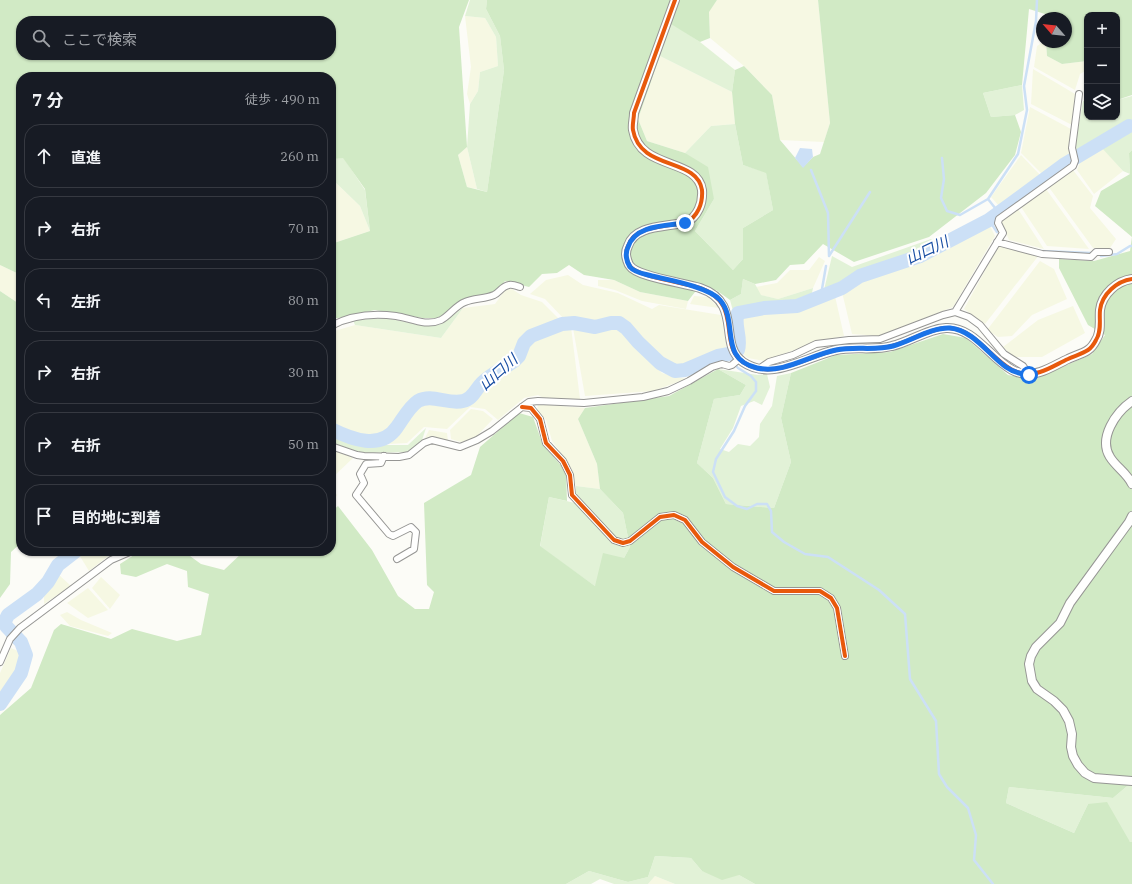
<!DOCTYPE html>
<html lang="ja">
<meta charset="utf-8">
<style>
body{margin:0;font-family:"IBM Plex Serif","Noto Sans JP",serif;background:#20242c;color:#f1f3f6}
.controls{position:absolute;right:12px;top:12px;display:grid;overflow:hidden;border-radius:8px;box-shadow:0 1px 3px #0004}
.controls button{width:36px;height:36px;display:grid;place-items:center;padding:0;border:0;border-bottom:1px solid #363941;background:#171b24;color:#f1f3f6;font:20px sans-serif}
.compass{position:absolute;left:1036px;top:12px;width:36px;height:36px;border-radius:50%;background:#171b24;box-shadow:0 1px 3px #0004;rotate:298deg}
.stop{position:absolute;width:12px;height:12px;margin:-9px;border:3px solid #1a73e8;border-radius:50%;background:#fff}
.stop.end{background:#1a73e8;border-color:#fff;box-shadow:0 1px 4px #0008}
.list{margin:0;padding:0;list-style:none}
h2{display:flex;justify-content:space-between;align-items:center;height:52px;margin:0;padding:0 16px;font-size:17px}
h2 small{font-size:13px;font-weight:400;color:#9ea1a6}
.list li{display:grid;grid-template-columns:26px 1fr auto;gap:12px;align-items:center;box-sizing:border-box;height:64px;margin:0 8px 8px;padding:0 8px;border:1px solid #363941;border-radius:16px}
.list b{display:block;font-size:15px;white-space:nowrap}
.list em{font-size:13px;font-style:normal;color:#9ea1a6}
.icon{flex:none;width:22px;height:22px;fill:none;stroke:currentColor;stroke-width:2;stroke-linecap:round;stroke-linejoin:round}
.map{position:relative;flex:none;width:1132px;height:884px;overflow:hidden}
.search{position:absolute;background:#171b24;box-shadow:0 1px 3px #0004;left:16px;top:16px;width:320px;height:44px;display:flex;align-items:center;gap:10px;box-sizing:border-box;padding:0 14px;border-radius:16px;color:#9ea1a6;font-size:15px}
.panel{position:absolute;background:#171b24;box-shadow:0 1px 3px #0004;left:16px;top:72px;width:320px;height:484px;border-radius:16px}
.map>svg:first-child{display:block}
.farmland{fill:#f6f8e3}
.green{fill:#e2f2d7}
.forest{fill:#d1eac5;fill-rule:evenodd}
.water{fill:#cce0f6}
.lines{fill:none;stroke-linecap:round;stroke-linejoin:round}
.stream{stroke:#cce0f6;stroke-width:2.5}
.river{stroke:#cce0f6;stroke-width:14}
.minor-casing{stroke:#969694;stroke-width:8}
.tertiary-casing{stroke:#969694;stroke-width:10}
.minor{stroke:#fffffe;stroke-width:6}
.tertiary{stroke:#fffffe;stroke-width:8}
.cycleway-casing{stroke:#fff;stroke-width:6}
.cycleway{stroke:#e8590c;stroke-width:4}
.route{stroke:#1a73e8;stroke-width:5}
.labels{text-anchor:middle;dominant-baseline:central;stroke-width:4;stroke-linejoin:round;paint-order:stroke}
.water-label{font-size:15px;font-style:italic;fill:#194ea3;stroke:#fff}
</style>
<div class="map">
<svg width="1132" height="884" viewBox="0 0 1132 884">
<rect width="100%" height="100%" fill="#fcfcf7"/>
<path class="farmland" d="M717 0H818L830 123 824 142 780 140 772 95 744 66 710 38 709 11Z
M465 16 485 18 496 37 498 66 480 72 478 91 470 104 467 94 471 67Z
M1043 42H1046L1047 56 1062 64 1087 61V70L1080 74 1075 90 1034 67 1037 46Z
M660 56 732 92 735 124 711 126 685 153 647 141 638 119Z
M1033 69 1075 94 1072 125 1031 104Z
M1030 107 1071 129 1069 157 1044 176 1021 153Z
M1101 146 1123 171 1094 194 1077 170 1081 160Z
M467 147 477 189 467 187 458 155Z
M1021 155 1042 177 1013 199 1010 198 999 206 991 197Z
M1073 170 1093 196 1090 208 1116 239 1110 248H1093L1048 186Z
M332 179 360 206 370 231 331 244Z
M1046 189 1089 249 1047 246 1021 207Z
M1018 209 1044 249 1009 240 1001 222Z
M989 224 995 236 953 307 880 336 852 334 842 292 860 280 922 259Z
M999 245 1039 255 985 324 964 309Z
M819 257 825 261 813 288 778 299 760 295 756 287 777 283 790 270H809Z
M1040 261 1054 269 1067 299 1032 315 1012 336 998 337 987 330Z
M0 265 21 275V305L0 291Z
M568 275 583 285 618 293 652 309 659 305 721 315 727 350 683 367 669 363 624 321 615 318 596 323 564 319 545 299 530 294 546 280Z
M598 280H614L640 292 688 301 686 309 642 301 615 290 598 286Z
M512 289 521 295 542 302 561 321 528 332 520 340 513 355 477 381 470 395 462 397 429 394 413 398 387 431 367 437 339 429 331 424V332L355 325 441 338 463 308 495 304 505 290Z
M694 296 708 297 719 308 690 304Z
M835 296 844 336 816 342 764 361 748 358 743 354V339L740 318 762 311H795Z
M1073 306 1085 333 1042 357H1014L1003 347 1038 320Z
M571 327 580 399H545L538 395 524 398 498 420 485 409 470 407 447 429 424 427 407 443 389 444 417 406 432 402 462 406 474 401 482 388 520 361 530 340Z
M573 328 597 332 612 328 622 331 662 373 686 379 653 391 585 396Z
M538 404 585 408 578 419 597 464 600 489 576 486 567 461 552 441 546 420 537 410Z
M471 409 483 411 493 419 475 438 461 442 451 439 450 430Z
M429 430 447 433 448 441 433 436 425 438Z
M331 449 353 458 331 479Z
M331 487 337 495 331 506Z
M82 551H118L111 554 89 571 78 553Z
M57 573 71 586 44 604V590Z
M101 577 120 595 110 609 92 588Z
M88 588 108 610 88 618 67 603Z
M67 612 81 620 112 633 108 636 70 626 60 615Z
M11 648 22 653 21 663 0 697V673Z
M655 876 675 884H648Z"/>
<path class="green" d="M470 0H487L486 9 500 36 504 70 487 192 477 189 467 147 470 104 478 91 480 72 498 66 496 37 485 18 465 16Z
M671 23 700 42 735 70 732 92 660 56Z
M1022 85 1024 110 1015 115 991 117 983 93Z
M1132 96V150L1129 153 1130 174 1123 171 1101 147 1081 160 1075 146 1083 101H1087V117H1117V100Z
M735 124 743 165 766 172 773 210 743 228V259L733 270 695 231 714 199 685 153 711 126Z
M343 157 365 190 370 231 360 206 332 179 331 180V159Z
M931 239 936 242 920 251 862 270 824 290 832 256 852 267Z
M743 279 755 284 761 295 778 299 813 288 811 297 797 303 763 304 733 311 730 300 741 294Z
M463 308 441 338 355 325 353 320 387 318 419 325H439Z
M718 369 758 375 767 374 770 387 762 405 754 401 741 406 733 428 720 449 729 452 738 444 750 446 759 437 760 424 772 406 777 376 791 373 781 418 791 462 774 508 726 504 713 478 697 463 714 399 740 395 746 385Z
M426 428 422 440 408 452 362 453 331 442V433C351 441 365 450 386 441V445H408Z
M576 486 600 489 623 513 630 547 624 558 595 586 540 547 549 497 575 503Z
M1132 782V842H1130L1088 804 1074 833 1006 803 1009 787 1113 798Z
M655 856 691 858 702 871 739 875 755 884H675L655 876 648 884H614L600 879 591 884H566L589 871 628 882 648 877Z"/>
<path class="forest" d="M0 0H469L459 27 467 147 458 155 467 187 487 192 504 70 500 36 486 9 487 0H717L709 12 710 38 700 42 671 24 638 119 647 141 685 153 708 167 714 199 695 231 733 270 743 259V228L773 210 766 173 743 165 735 124 732 92 735 70 744 66 772 95 780 140 803 167 813 157 820 154 830 123 818 0H1132V95L1117 100V15H1087V61L1062 64 1047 56 1046 42H1066V18H1045V14L1029 9 1022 85 983 93 991 117 1015 115 1021 132 1015 155 986 193 929 237 854 262 823 244 804 264 790 265 776 280 755 284 743 279 741 294 730 300 716 290 695 292 688 301 640 292 614 280 584 275 569 265 557 273 542 274 529 287 505 281 496 292 462 301 438 318H423L375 310 338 318H331V244L370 231 365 189 343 158 331 159V77H21V275L0 265ZM21 21H331V55H21Z
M1132 150V782L1113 798 1009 787 1006 803 1074 833 1088 804 1107 802 1130 842H1132V884H755L739 875 722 880 702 871 691 858 655 856 648 877 628 882 589 871 566 884H0V715L31 688 54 630 61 624 111 639 132 629 177 641 201 635 209 594 188 587 187 571 167 564 136 577 121 574 120 564 134 555 167 551H183L201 564 224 570 244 551H331V512L338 506 372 550 398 596 415 609H429L434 592 427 585 424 503 471 475 480 447 519 413 533 417 543 445 566 471 567 501 549 497 540 546 595 586 603 553 624 558 630 547 623 513 600 489 597 464 578 419 585 408 669 396 718 369 746 385 740 395 714 399 697 463 713 478 726 504 774 508 791 462 781 418 791 373 836 355 890 352 943 334 966 338 1008 375 1033 380 1092 354 1105 335 1088 325 1059 268V259L1094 261 1130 251 1132 237 1095 206 1101 191 1130 174 1129 153Z
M0 291 21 305V543L11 552 10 584 0 598Z"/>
<path class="water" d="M800 148 812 149 813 157 803 168 795 158Z"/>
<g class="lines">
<path class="stream" d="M1129 126 1132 125
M942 158 944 179 941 198 947 211 960 215 988 199
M811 170 828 213 829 256 870 192
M999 213 988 199 1018 154 1027 110 1024 86 1036 21 1037 0
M989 220 997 232
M1040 251 1091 253
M1101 256 1117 254 1130 246H1132
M818 297 822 289 826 266
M724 356 730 359 738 368 751 376 756 382V391L745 406 734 431 716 459 713 472 725 497 737 506 747 509 757 504H767L771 511 772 532 784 542 805 554 828 557 879 590 905 614 910 679 936 721 939 774 947 787 968 808 976 835 974 860 993 884"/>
<path class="river" d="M738 350C742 337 733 324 738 313L764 308 797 306 842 288 860 276 920 256 989 220 1065 164 1129 126
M331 429C351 439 381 451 397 427 403 419 409 407 418 401 432 393 448 405 463 401 473 399 475 390 482 383 491 374 504 368 514 361L519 356 524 343 531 336 562 324 574 323 595 327 611 323H619L626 328 638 342 660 363 675 371 685 370 718 356 729 354
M0 704 21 673 26 655 21 642 6 626 5 621 8 615 37 594 48 582 58 565 76 551"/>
<g class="minor-casing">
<path id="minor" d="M997 242 1042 254 1091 257 1096 252H1109
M955 312 1001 236 1003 233 998 223 999 219 1073 166 1075 161 1072 148 1079 94
M331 326C351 315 373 313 396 316 410 318 426 327 441 320 449 316 455 306 465 302 474 298 485 299 494 295 500 292 502 286 509 285 512 284 517 286 520 287
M759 369 769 362 793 355 816 344 849 340 880 339 943 315 955 312 969 317 980 325 1004 354 1023 366 1029 375
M522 407 531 408 540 419 546 443 563 461 570 475 572 495 614 540 623 543 630 541 660 517 674 515 685 520 702 542 733 567 774 591H820L831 598 837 608 845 656
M331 446 357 455 364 456 399 457 409 455 424 443 432 440 460 447 477 440 492 431 522 407 529 402 538 401 584 403 643 397 668 391 689 381 712 367 722 364 729 366 732 365 739 359
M384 456 381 463 366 464 360 474 364 483 356 495 389 534 393 536 411 527 416 532 414 549 397 559
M0 662 10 639 20 628 111 560 132 551"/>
</g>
<g class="tertiary-casing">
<path id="tertiary" d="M675 0 634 113C634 119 632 125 633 130 640 171 697 157 702 190 703 203 698 217 685 223 684 223 678 224 677 224 660 227 634 227 628 246 627 248 626 252 626 254 626 257 628 264 630 266 637 277 686 283 700 288 744 303 717 344 743 362 772 382 807 356 836 350 854 346 874 351 892 346 910 342 927 329 946 328 984 326 1000 386 1040 372 1050 369 1059 363 1068 359 1074 356 1082 354 1088 350 1091 348 1094 344 1096 340 1102 331 1099 320 1100 310 1102 294 1117 281 1132 279
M1132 401C1116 412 1098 438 1110 457 1116 467 1127 473 1132 484
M1132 516 1129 522 1070 603 1060 623 1036 647 1031 656 1029 664 1032 681 1037 689 1054 701 1063 710 1069 721 1072 734 1071 747 1073 756 1078 765 1085 773 1094 778 1132 781"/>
</g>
<use href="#minor" class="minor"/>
<use href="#tertiary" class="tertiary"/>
<g class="cycleway-casing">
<path id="cycleway" d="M675 0 634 113C634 119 632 125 633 130 640 171 697 157 702 190 703 203 698 217 685 223 684 223 678 224 677 224 660 227 634 227 628 246 627 248 626 252 626 254 626 257 628 264 630 266 637 277 686 283 700 288 744 303 717 344 743 362 772 382 807 356 836 350 854 346 874 351 892 346 910 342 927 329 946 328 984 326 1000 386 1040 372 1050 369 1059 363 1068 359 1074 356 1082 354 1088 350 1091 348 1094 344 1096 340 1102 331 1099 320 1100 310 1102 294 1117 281 1132 279
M522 407 531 408 540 419 546 443 563 461 570 475 572 495 614 540 623 543 630 541 660 517 674 515 685 520 702 542 733 567 774 591H820L831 598 837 608 845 656"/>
</g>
<use href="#cycleway" class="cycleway"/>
</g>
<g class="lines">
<path class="route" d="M685 223C665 226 635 225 628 247 625 253 626 261 630 267 635 273 645 274 652 276 669 280 709 287 720 300 739 322 718 359 757 368 784 374 810 355 836 350 855 346 875 351 893 346 911 341 932 327 950 328 973 330 989 355 1006 367 1013 372 1021 374 1029 375"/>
</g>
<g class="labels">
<g class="water-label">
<text transform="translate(927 250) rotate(-25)">山口川</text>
<text transform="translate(498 372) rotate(-41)">山口川</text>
</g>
</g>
</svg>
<div class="controls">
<button>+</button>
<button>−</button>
<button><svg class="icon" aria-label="layers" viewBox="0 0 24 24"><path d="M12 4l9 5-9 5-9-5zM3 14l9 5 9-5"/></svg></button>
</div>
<svg class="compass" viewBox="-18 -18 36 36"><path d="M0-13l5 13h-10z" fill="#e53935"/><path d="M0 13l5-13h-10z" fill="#9ea1a6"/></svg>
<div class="stop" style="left:1029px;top:375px"></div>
<div class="stop end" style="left:685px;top:223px"></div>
<div class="search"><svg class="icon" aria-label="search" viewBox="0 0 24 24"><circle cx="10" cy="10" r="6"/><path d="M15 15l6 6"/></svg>ここで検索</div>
<section class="panel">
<h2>7 分<small>徒歩 · 490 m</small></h2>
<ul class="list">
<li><svg class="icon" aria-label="ahead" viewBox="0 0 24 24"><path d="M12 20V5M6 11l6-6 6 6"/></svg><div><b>直進</b></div><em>260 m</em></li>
<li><svg class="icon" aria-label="right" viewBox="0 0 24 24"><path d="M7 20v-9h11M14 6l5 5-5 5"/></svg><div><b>右折</b></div><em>70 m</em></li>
<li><svg class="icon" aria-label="left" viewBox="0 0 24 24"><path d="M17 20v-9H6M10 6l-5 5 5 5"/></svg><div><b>左折</b></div><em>80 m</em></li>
<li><svg class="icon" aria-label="right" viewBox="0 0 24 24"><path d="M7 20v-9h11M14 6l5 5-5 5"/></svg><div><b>右折</b></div><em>30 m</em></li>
<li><svg class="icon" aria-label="right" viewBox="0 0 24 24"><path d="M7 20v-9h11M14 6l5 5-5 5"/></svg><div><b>右折</b></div><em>50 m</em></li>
<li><svg class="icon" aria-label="arrive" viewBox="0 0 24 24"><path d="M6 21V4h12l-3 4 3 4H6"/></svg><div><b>目的地に到着</b></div></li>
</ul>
</section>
</div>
